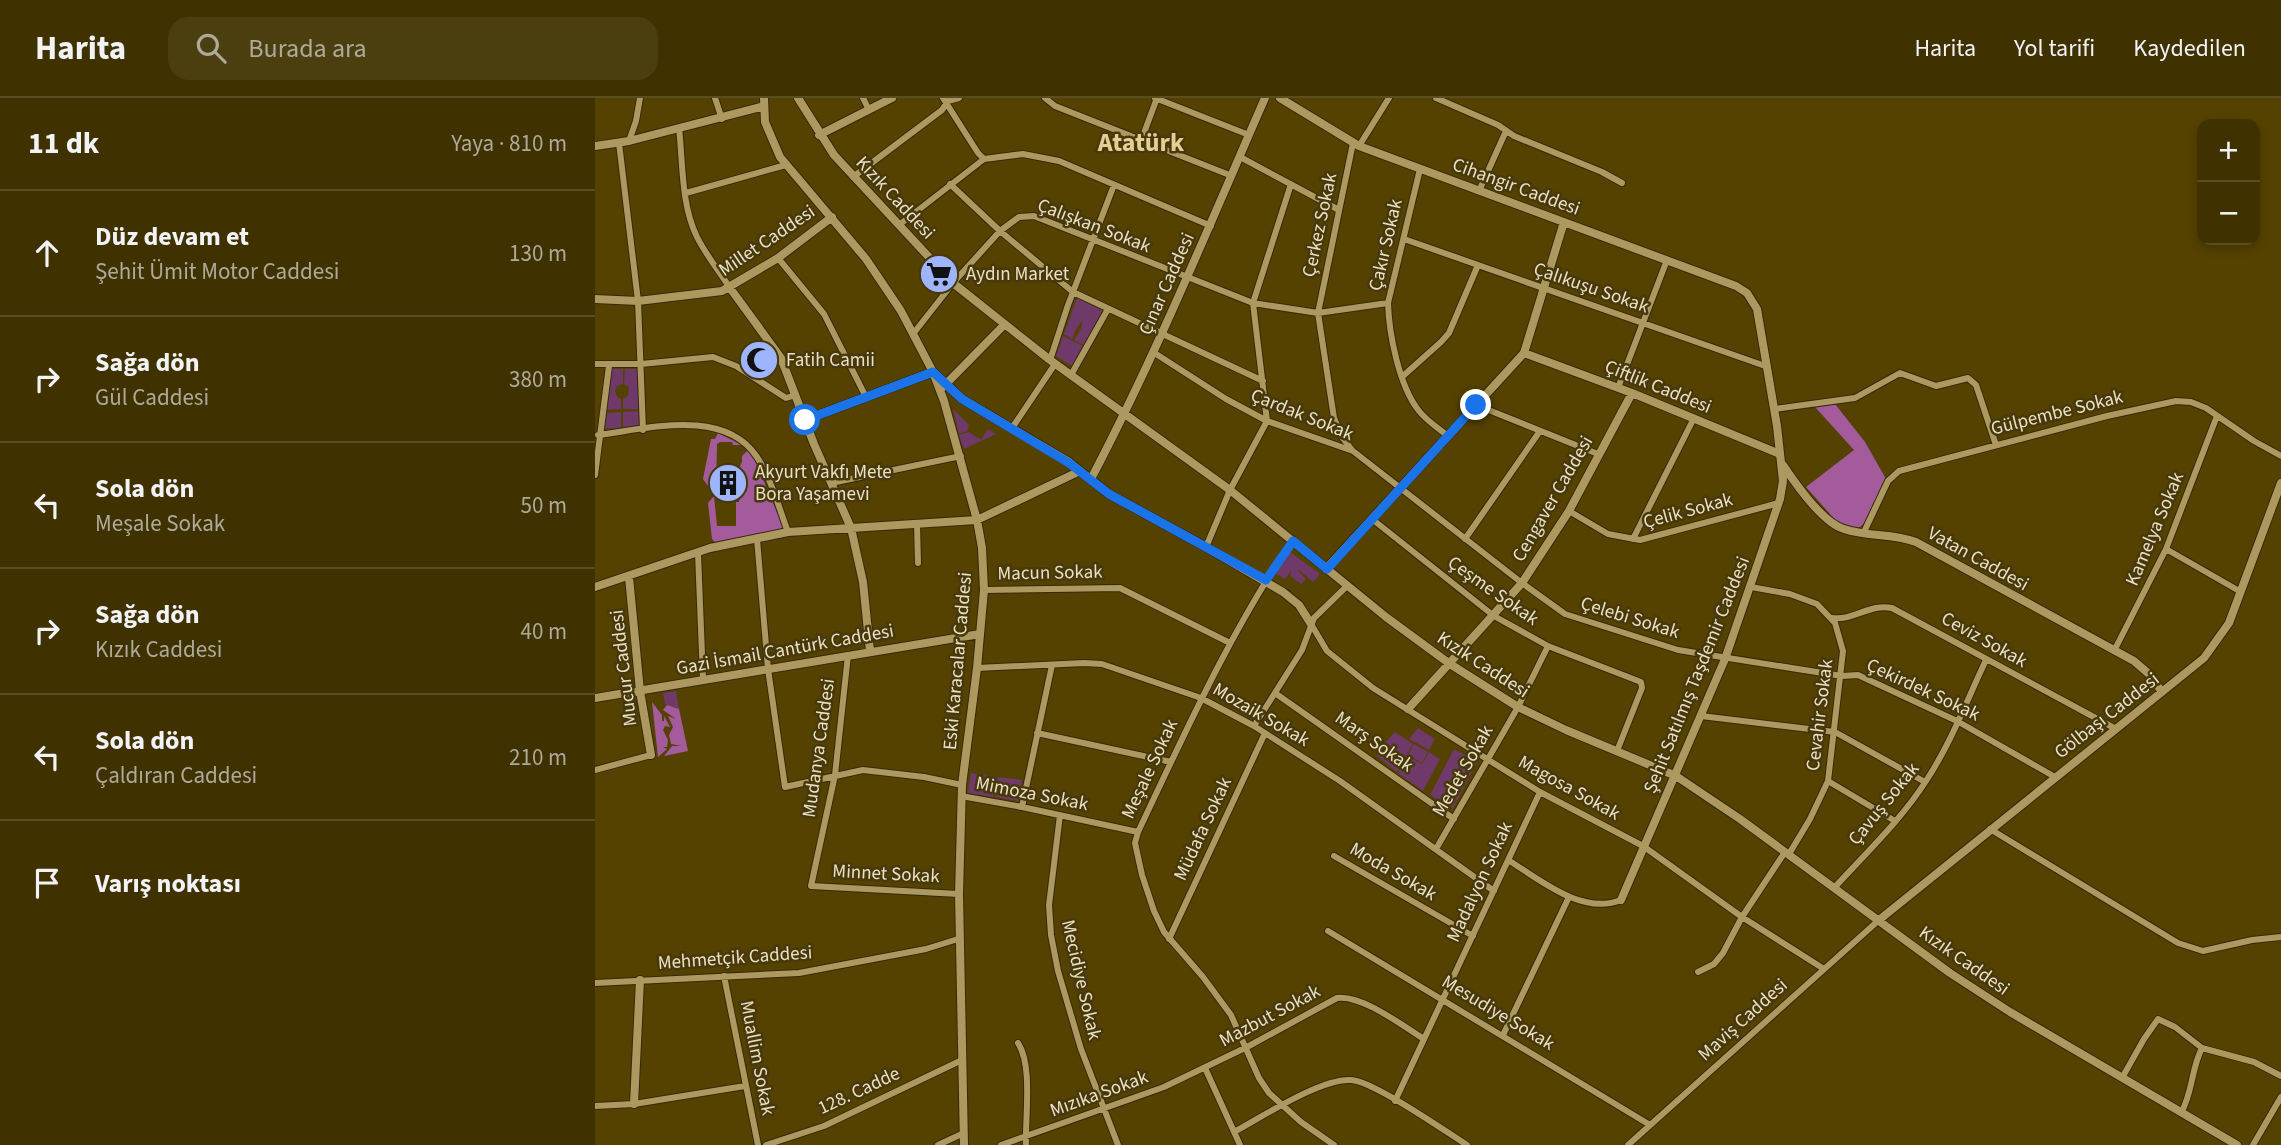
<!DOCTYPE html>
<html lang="tr">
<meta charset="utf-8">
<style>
body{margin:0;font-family:"Source Sans 3",sans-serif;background:#4b3e0f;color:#f1f3f6}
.controls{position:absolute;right:21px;top:21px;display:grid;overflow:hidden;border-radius:14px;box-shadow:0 4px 10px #0003}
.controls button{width:63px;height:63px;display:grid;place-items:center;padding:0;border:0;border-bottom:2px solid #594d22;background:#403200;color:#f1f3f6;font:35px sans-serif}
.stop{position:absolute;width:21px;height:21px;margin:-16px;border:5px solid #1a73e8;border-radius:50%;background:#fff}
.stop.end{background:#1a73e8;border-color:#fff;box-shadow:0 2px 7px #0008}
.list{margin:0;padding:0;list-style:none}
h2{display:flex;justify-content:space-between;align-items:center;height:91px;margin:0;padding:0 28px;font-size:30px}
h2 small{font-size:23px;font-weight:400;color:#aeaa99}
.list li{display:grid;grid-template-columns:46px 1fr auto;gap:21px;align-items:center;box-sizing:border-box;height:126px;padding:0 28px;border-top:2px solid #594d22}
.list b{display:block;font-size:26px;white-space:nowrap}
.list p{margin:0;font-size:23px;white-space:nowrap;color:#aeaa99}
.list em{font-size:23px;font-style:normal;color:#aeaa99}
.icon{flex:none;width:38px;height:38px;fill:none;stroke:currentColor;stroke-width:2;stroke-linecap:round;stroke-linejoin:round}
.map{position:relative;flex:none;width:1686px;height:1047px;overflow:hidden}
header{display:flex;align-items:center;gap:42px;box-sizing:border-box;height:98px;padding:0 35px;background:#403200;border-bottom:2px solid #594d22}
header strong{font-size:33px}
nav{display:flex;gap:38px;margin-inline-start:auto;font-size:24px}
.search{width:490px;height:63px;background:#4b3e0f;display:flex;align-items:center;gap:18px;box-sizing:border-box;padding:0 24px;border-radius:21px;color:#aeaa99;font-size:26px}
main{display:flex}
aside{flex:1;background:#403200}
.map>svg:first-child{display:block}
.green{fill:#6f3969}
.forest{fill:#a35b9b}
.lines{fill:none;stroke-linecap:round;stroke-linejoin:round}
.minor-casing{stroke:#342a0c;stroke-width:8}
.tertiary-casing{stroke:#342a0c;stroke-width:10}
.minor{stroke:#ad9960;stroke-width:6}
.tertiary{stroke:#ad9960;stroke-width:8}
.route{stroke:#1a73e8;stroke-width:9}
.labels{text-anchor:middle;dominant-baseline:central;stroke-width:5;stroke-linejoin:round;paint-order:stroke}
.street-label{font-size:19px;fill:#eae0c4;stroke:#47390b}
.poi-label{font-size:19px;fill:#eae0c4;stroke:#47390b;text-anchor:start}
.district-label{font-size:26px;font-weight:bold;fill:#e3ce94;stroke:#47390b}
</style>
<header>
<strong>Harita</strong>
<div class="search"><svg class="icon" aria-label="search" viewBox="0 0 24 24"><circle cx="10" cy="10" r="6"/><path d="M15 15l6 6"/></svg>Burada ara</div>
<nav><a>Harita</a><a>Yol tarifi</a><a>Kaydedilen</a></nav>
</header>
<main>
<aside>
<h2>11 dk<small>Yaya · 810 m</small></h2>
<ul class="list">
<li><svg class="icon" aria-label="ahead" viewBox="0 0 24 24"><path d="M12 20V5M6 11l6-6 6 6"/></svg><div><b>Düz devam et</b><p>Şehit Ümit Motor Caddesi</p></div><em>130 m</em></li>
<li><svg class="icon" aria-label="right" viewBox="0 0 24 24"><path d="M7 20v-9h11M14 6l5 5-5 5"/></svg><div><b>Sağa dön</b><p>Gül Caddesi</p></div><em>380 m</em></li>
<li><svg class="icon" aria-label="left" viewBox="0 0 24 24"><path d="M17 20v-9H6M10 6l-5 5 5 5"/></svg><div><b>Sola dön</b><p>Meşale Sokak</p></div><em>50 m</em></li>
<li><svg class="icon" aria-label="right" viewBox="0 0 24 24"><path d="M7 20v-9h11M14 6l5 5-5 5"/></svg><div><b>Sağa dön</b><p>Kızık Caddesi</p></div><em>40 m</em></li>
<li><svg class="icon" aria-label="left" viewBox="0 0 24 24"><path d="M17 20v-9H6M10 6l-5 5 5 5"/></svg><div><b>Sola dön</b><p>Çaldıran Caddesi</p></div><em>210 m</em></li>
<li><svg class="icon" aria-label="arrive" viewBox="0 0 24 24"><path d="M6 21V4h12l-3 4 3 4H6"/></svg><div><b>Varış noktası</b></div></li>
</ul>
</aside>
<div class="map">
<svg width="1686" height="1047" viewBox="0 0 1686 1047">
<rect width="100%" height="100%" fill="#554200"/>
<path class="green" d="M482 200 508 213 489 247 479 242 485 233 488 222 481 231 477 241 469 236Z
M468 238 488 248 477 268 461 258Z
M17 271H28V286L22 288 20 293 22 299 26 301V311L11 312Z
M30 271H43L45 311H28V301L33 298 34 289 29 286Z
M358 311 374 327 372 333 364 336Z
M45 313V329L28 331V314Z
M26 314V331L9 330 11 315Z
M393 331 401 336 369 351 364 337 374 334 386 342Z
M695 454 725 476 718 484 704 472 703 473 711 481 706 486 695 478 696 473 690 481 680 475Z
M81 593 84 611 70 606 68 595Z
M823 630 840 641 834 652 814 641Z
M800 634 818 646 802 674 782 658V654Z
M819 646 833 654 827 665 813 657Z
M859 651 882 664 858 710 835 697Z
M834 654 845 661 828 693 803 675 812 658 827 666Z
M376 675 401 679 398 699 373 695Z
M403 679 427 682 424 703 400 699Z"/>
<path class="forest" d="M1240 306 1270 344 1291 381 1274 422 1262 431 1243 425 1211 389 1259 352 1220 309Z
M123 335 147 347H138L137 344H125L122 346 121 391 113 388 108 381 116 341H120Z
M153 352 160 362 189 431 120 444 117 441 113 405 119 398 122 428H141V404H144L145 397 147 396 144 370 147 364V358Z
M57 604 67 617V623H69V618L75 629 70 628 68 632 73 642 72 649H68L72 651 63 659Z
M72 607 84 611 93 653 69 658 77 648H86L76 646 74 637 78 629 73 618 81 621 68 612Z"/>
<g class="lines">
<g class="minor-casing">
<path id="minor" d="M120 0 127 21
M268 0 274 12
M348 0 383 55 389 61
M450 0 460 8 637 78
M560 0 654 37
M841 0 903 27 919 38 1007 74 1027 85
M84 30C88 65 86 107 102 139 111 157 124 173 135 190
M34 43 41 23 45 0
M546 43 562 0
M24 45 43 203 48 332
M764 48 794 0
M645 59 744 112
M825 71 793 205C794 236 804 288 824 313 832 323 843 330 853 338
M258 79 347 12 353 3 364 0
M355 86 405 133 478 194 668 283
M884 93 911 33
M91 95 191 67
M304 127 389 61 428 56 464 63 616 128
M809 141 1173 269
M183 160 229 216 271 299
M318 236 358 185 405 133 424 119 439 118 658 205 723 215 793 205
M558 254 631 301 672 323 758 353 927 485 970 516 1083 552 1247 578 1263 577 1362 623 1460 679
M455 262 473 207 519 87
M0 266H46L118 259 141 268 191 300 201 297
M476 277 513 211
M808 278 846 244 854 235 883 167
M1023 290 1072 162
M881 307 1003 356
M1180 311 1260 300 1305 275 1341 288 1373 280 1381 287 1401 347
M417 330 460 266
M3 337C52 331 129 309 162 359 176 380 184 410 193 434
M757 352 747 339 739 320 723 215 758 45
M0 377 14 268
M236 385 366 358
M974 413 1013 436 1045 442 1184 405
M777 421 899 518 953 548 1046 584 1047 590 1022 653
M322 426 323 465
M1269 434 1293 383 1304 373 1512 318 1581 303 1596 304 1611 310 1659 343 1686 358
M162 441 173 571 190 689 268 672 329 679 367 687
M870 441 945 333
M1038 441 1099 320
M697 443C635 534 590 635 543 734L540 745 547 777 559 813 569 834 608 879 636 917 664 980 674 995 706 1024 739 1047
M611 449 635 392 672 323 658 205 696 86
M1571 451 1646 494
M103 455 108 582
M1156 489 1195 496 1222 506 1240 525 1248 553 1233 683 1215 721 1194 756
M389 492 525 490 635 545
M1237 520C1259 523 1275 505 1297 510L1521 631
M716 526 732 553 778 590 945 694 1048 748 1147 819 1229 871
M1519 553 1571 451 1622 318
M253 557 240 677 216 788 364 796
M382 570 489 565 507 566 606 600 659 628 745 683 899 793
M680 595 859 721
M1106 618 1240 634 1330 684
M659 628 707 552 719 520 752 488
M442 635 576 664
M0 672 56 657
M1233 683 1300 723
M366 698 427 709 543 734
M427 709 457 567
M465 717 454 807 456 837 463 873 486 951 523 1047
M1395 731 1583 845 1608 853 1657 842 1686 839
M841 751 923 609 953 548
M739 758 878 838
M913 762C944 781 987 818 1026 802
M1240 789C1271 755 1306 722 1331 683 1356 645 1372 602 1391 562
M733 833 1055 1027
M574 841 670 635
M1103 874 1119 866 1128 855 1147 819 1190 754
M129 878 163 1047
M0 885 204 875 331 851 363 841
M908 937 974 799
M423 945C438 968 430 1018 431 1047
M610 970 645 1047
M1527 980 1549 941 1563 921 1580 929 1607 950 1659 964 1686 978
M800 1003 945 694
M0 1008 39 1006 150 988
M1586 1015C1598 994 1596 971 1607 950
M639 1034C667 1019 726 980 756 982 778 983 850 1033 872 1047
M171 1047 229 1028 367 962
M343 1047 369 1035
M406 1047 569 989 652 949 742 900C766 896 808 928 829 941
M1033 1047 1284 822
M1658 1047 1686 999"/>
</g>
<g class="tertiary-casing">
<path id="tertiary" d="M169 0 170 24 185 59 271 161 306 213 338 274 349 303 382 422 387 450 389 492 382 570 367 687 364 796 369 1047
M203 0 239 57 358 185 455 262 635 392 791 519 855 566 923 609 971 632 1081 678 1145 721 1355 875 1415 914 1642 1047
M685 0 764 48 1141 188 1152 195 1162 211 1182 328 1188 383 1185 401 1130 561 1026 802
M224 37 297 0
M0 48 34 43 169 8
M135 190 186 260 219 346 256 430 268 484 275 553
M0 201 43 203 127 193 183 160 237 119
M929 255 1037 295 1185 356
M347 290 409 227
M210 322 338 274 367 301 474 364 514 396 611 449 688 494 704 507 716 526
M1188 367C1200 385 1228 425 1249 431 1272 439 1297 435 1321 444L1539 563 1554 576 1567 594
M496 381C561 257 614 128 670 0
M731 471 929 255 969 124
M34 479 45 593 56 657
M0 489 115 450 193 434 382 422 485 373
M0 600 385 536
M813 611 927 485 974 413 1037 295
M1284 822 1609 560 1634 525 1686 385
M39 1006 45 882"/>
</g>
<use href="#minor" class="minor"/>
<use href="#tertiary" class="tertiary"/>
</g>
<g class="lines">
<path class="route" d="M210 322 338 274 367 301 474 365 514 396 671 482 698 443 732 471 881 307"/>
</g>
<defs>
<g id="supermarket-disc" transform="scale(2.0125)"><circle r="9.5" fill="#9eb4fd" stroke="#47390b"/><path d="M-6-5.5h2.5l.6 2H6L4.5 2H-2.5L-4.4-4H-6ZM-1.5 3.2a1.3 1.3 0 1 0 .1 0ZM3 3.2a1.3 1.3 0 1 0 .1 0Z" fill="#111"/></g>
<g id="mosque-disc" transform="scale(2.0125)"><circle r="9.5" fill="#9eb4fd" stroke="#47390b"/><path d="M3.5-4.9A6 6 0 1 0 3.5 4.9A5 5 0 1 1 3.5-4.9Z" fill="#111"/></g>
<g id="building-disc" transform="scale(2.0125)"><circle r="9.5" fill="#9eb4fd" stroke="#47390b"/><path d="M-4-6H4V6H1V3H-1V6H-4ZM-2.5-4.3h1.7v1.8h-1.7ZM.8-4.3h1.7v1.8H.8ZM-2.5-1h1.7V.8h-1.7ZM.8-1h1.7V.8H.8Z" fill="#111"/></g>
</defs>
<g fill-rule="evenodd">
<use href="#supermarket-disc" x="344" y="176"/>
<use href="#mosque-disc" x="164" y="262"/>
<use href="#building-disc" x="133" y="385"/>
</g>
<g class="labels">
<g class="street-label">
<text transform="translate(921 89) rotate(20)">Cihangir Caddesi</text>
<text transform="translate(300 100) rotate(47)">Kızık Caddesi</text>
<text transform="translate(725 127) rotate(-78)">Çerkez Sokak</text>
<text transform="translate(499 128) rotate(21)">Çalışkan Sokak</text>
<text transform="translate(172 143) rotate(-34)">Millet Caddesi</text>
<text transform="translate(791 147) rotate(-77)">Çakır Sokak</text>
<text transform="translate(572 186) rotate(-66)">Çınar Caddesi</text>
<text transform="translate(996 190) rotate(19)">Çalıkuşu Sokak</text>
<text transform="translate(1063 289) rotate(22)">Çiftlik Caddesi</text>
<text transform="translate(1462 315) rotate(-14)">Gülpembe Sokak</text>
<text transform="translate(707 317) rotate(22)">Çardak Sokak</text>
<text transform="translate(958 401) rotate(-60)">Cengaver Caddesi</text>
<text transform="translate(1093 413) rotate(-15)">Çelik Sokak</text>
<text transform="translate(1560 431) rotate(-67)">Kamelya Sokak</text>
<text transform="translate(1383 461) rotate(29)">Vatan Caddesi</text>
<text transform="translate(455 475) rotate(-1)">Macun Sokak</text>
<text transform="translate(898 493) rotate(35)">Çeşme Sokak</text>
<text transform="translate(1035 520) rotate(17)">Çelebi Sokak</text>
<text transform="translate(1389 542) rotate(29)">Ceviz Sokak</text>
<text transform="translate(190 552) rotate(-10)">Gazi İsmail Cantürk Caddesi</text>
<text transform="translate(363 563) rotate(-85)">Eski Karacalar Caddesi</text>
<text transform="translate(888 567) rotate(33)">Kızık Caddesi</text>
<text transform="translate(29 570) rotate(-97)">Mucur Caddesi</text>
<text transform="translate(1102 577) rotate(-68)">Şehit Satılmış Taşdemir Caddesi</text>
<text transform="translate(1328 592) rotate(25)">Çekirdek Sokak</text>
<text transform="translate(666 617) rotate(30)">Mozaik Sokak</text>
<text transform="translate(1225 617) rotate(-83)">Cevahir Sokak</text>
<text transform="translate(1512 618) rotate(-38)">Gölbaşı Caddesi</text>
<text transform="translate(779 644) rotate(35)">Marş Sokak</text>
<text transform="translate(224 650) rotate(-82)">Mudanya Caddesi</text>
<text transform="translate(555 671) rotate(-65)">Meşale Sokak</text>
<text transform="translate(868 673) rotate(-60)">Medet Sokak</text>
<text transform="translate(974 690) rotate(29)">Magosa Sokak</text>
<text transform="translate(437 696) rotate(11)">Mimoza Sokak</text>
<text transform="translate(1289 706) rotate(-51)">Çavuş Sokak</text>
<text transform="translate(608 731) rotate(-65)">Müdafa Sokak</text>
<text transform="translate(798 774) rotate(30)">Moda Sokak</text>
<text transform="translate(291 776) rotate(3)">Minnet Sokak</text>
<text transform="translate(885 784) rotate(-65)">Madalyon Sokak</text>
<text transform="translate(140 860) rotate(-4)">Mehmetçik Caddesi</text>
<text transform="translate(1369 863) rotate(35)">Kızık Caddesi</text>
<text transform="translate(486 882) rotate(77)">Mecidiye Sokak</text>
<text transform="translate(903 915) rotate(31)">Mesudiye Sokak</text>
<text transform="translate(675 918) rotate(-28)">Mazbut Sokak</text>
<text transform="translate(1148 922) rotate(-42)">Maviş Caddesi</text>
<text transform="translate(162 960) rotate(79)">Muallim Sokak</text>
<text transform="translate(264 993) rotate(-25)">128. Cadde</text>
<text transform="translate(504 996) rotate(-20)">Mızıka Sokak</text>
</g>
<g class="poi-label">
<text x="371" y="176">Aydın Market</text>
<text x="191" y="262">Fatih Camii</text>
<text x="160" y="374">Akyurt Vakfı Mete<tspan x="160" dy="22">Bora Yaşamevi</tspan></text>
</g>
<g class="district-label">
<text x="546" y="44">Atatürk</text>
</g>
</g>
</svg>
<div class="controls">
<button>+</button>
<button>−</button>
</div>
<div class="stop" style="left:210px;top:322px"></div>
<div class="stop end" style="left:881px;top:307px"></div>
</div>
</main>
